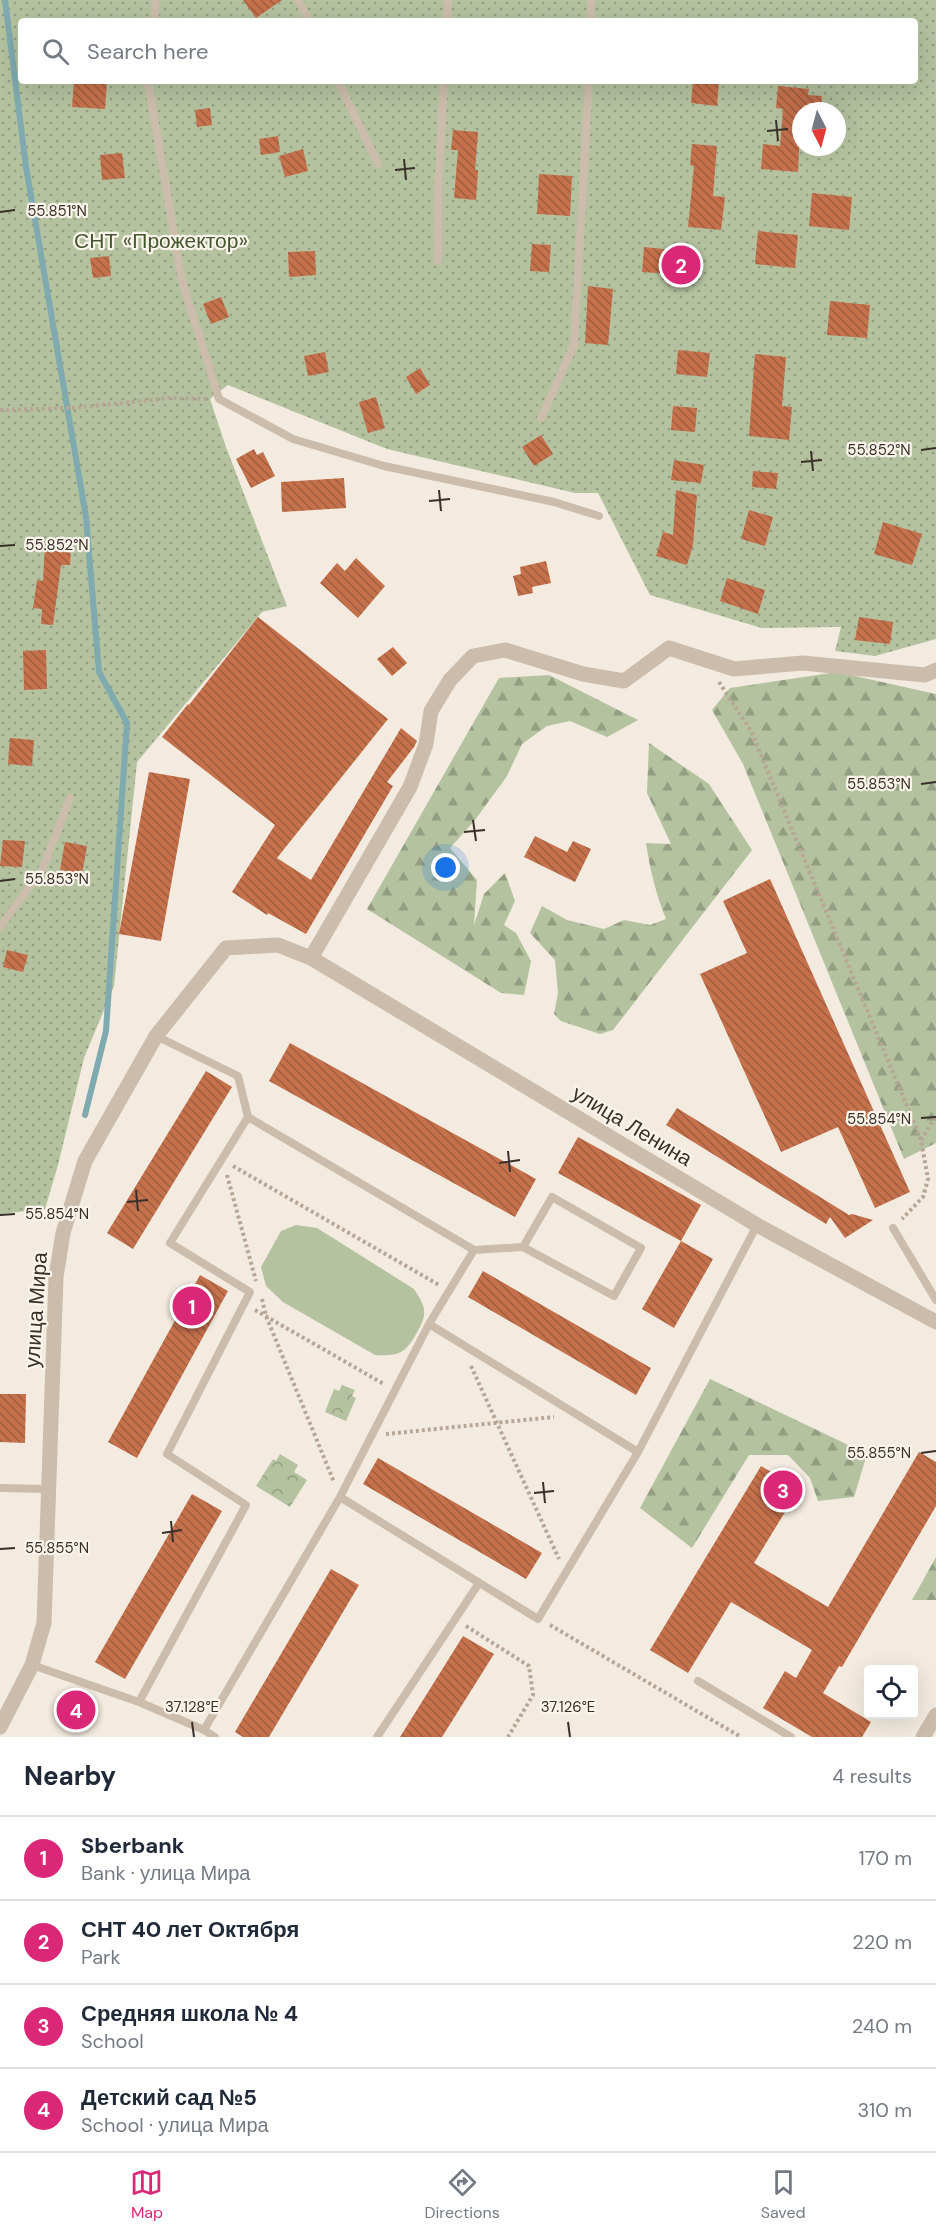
<!DOCTYPE html>
<meta charset="utf-8">
<style>
body{margin:0;font-family:"DM Sans",sans-serif;background:#f6f6f7;color:#1f2937}
.controls{position:absolute;right:18px;bottom:18px;display:grid;overflow:hidden;border-radius:6px;box-shadow:0 6px 24px #0002}
.controls button{width:54px;height:54px;display:grid;place-items:center;padding:0;border:0;border-bottom:2px solid #e0e1e3;background:#fff;color:#1f2937;font:30px sans-serif}
.compass{position:absolute;left:792px;top:102px;width:54px;height:54px;border-radius:50%;background:#fff;box-shadow:0 6px 24px #0002;rotate:174deg}
.you{position:absolute;left:446px;top:868px;width:21px;height:21px;margin:-15px;border:4px solid #fff;border-radius:50%;background:#1a73e8;box-shadow:0 0 0 9px #1a73e833}
.badge{display:grid;place-items:center;width:39px;height:39px;border-radius:50%;background:#db2777;color:#fff;font-size:20px;font-weight:700}
.pin{position:absolute;translate:-50% -50%;border:3px solid #fff;box-shadow:0 2px 6px #0006}
.list{margin:0;padding:0;list-style:none}
h2{display:flex;justify-content:space-between;align-items:center;height:78px;margin:0;padding:0 24px;font-size:26px}
h2 small{font-size:20px;font-weight:400;color:#747a83}
.list li{display:grid;grid-template-columns:39px 1fr auto;gap:18px;align-items:center;box-sizing:border-box;height:84px;padding:0 24px;border-top:2px solid #e0e1e3}
.list b{display:block;font-size:22px;white-space:nowrap}
.list p{margin:0;font-size:20px;white-space:nowrap;color:#747a83}
.list em{font-size:20px;font-style:normal;color:#747a83}
.icon{flex:none;width:33px;height:33px;fill:none;stroke:currentColor;stroke-width:2;stroke-linecap:round;stroke-linejoin:round}
.map{position:relative;flex:none;width:936px;height:1737px;overflow:hidden}
.search{position:absolute;background:#fff;box-shadow:0 6px 24px #0002;left:18px;right:18px;top:18px;height:66px;display:flex;align-items:center;gap:15px;box-sizing:border-box;padding:0 21px;border-radius:6px;color:#747a83;font-size:22px}
.sheet{height:414px;background:#fff}
nav{display:flex;justify-content:space-around;align-items:center;box-sizing:border-box;height:84px;border-top:2px solid #e0e1e3;background:#fff;font-size:16px;color:#747a83}
nav a{display:grid;justify-items:center;gap:3px}
nav .on{color:#db2777}
.map>svg:first-child{display:block}
.forest{fill:url(#forest-firs)}
.park{fill:url(#park-crowns)}
.garden{fill:url(#garden-dots);fill-rule:evenodd}
.pitch{fill:#b4c29f}
.lines{fill:none;stroke-linecap:round;stroke-linejoin:round}
.stream{stroke:#7eaab0;stroke-width:6}
.building{fill:url(#building-back-hatch)}
.path{stroke:#b7a695;stroke-width:4;stroke-dasharray:3 3;stroke-linecap:butt}
.service{stroke:#cbbcab;stroke-width:8}
.minor{stroke:#cbbcab;stroke-width:15}
.ticks{fill:none;stroke:#39302a;stroke-width:2}
.labels{text-anchor:middle;dominant-baseline:central;stroke-width:4.5;stroke-linejoin:round;paint-order:stroke}
.park-label{font-size:21px;fill:#45572e;stroke:#faf5ec}
.street-label{font-size:21px;fill:#39302a;stroke:#faf5ec}
.ticks-label{font-size:15px;text-anchor:middle;fill:#39302a;stroke:#faf5ec;stroke-width:4.5;stroke-linejoin:round;paint-order:stroke}
</style>
<div class="map">
<svg width="936" height="1737" viewBox="0 0 936 1737">
<defs>
<pattern id="forest-firs" width="22" height="20" patternUnits="userSpaceOnUse" patternTransform="scale(1.5)"><rect width="22" height="20" fill="#b4c29f"/><path d="M5 1l3.5 6h-7zM16 11l3.5 6h-7z" fill="#939e82"/></pattern>
<pattern id="park-crowns" width="20" height="18" patternUnits="userSpaceOnUse" patternTransform="scale(1.5)"><rect width="20" height="18" fill="#b4c29f"/><path d="M2 6a3 3 0 1 1 6 0M12 15a3 3 0 1 1 6 0" fill="none" stroke="#939e82"/></pattern>
<pattern id="garden-dots" width="8" height="8" patternUnits="userSpaceOnUse" patternTransform="scale(1.5)"><rect width="8" height="8" fill="#b4c29f"/><path d="M2 2h.1M6 6h.1" fill="none" stroke="#939e82" stroke-width="1.8" stroke-linecap="round"/></pattern>
<pattern id="building-back-hatch" width="6" height="6" patternUnits="userSpaceOnUse" patternTransform="scale(1.5)"><rect width="6" height="6" fill="#c5714c"/><path d="M-1 5l2 2M0 0l6 6M5-1l2 2" fill="none" stroke="#a15d3f"/></pattern>
</defs>
<rect width="100%" height="100%" fill="#f3ebdf"/>
<path class="forest" d="M837 672 936 694V1143L904 1159 743 764 712 710 730 688Z
M549 675 638 720 607 737 570 721 547 726 522 744 507 776 475 820 450 848 477 880 474 925 484 894 505 873 515 901 504 925 516 933 531 961 524 995 501 993 367 909 499 678Z
M649 743 709 784 752 850 613 1030 600 1034 561 1021 554 1014 558 993 555 960 530 933 542 906 567 920 604 929 624 920 650 925 666 919C656 894 650 870 646 843L671 844 647 793Z
M710 1379 867 1454 854 1497 818 1501 810 1478 788 1455H749L692 1548 640 1508Z
M936 1557V1600H912Z"/>
<path class="park" d="M342 1385 355 1390 352 1396 356 1398 346 1421 325 1412 334 1389 339 1391Z
M280 1454 298 1465 294 1472 307 1480 290 1507 256 1486 273 1459 276 1461Z"/>
<path class="garden" d="M0 0H936V639L875 656 835 651 841 627 762 628 650 595 598 493H575L387 449 228 385 210 399 226 447 287 606 262 612 137 762 114 986 84 1058 58 1165 45 1209 0 1214ZM21 21H915V81H21ZM801 111H837V147H801Z"/>
<path class="pitch" d="M296 1225 317 1228 414 1289C428 1310 427 1315 415 1336 404 1355 396 1356 375 1355L283 1302 266 1286 261 1267 281 1231Z"/>
<g class="lines">
<path class="stream" d="M5 0 26 167 86 517 99 672 127 723 106 1031 85 1115"/>
</g>
<path class="building" d="M243 0H282L256 18Z
M74 81H107L105 109 72 107Z
M693 81H719L717 106 691 103Z
M778 86 809 89 808 95 822 96 821 111H801L798 172 761 169 763 144 780 146 783 109 776 108Z
M210 108 212 125 197 127 195 110Z
M453 130 478 132 475 170H478L476 200 454 198 458 150H451Z
M278 136 280 152 261 155 259 139Z
M692 144 717 146 713 196 725 197 721 230 688 227 694 166 690 165Z
M303 149 308 171 285 177 279 156Z
M122 153 125 178 102 180 100 155Z
M539 174 572 176 570 216 537 214Z
M812 193 852 197 849 230 809 226Z
M758 231 798 235 795 268 755 264Z
M532 244 551 245 549 272 530 271Z
M644 247 673 250 671 274 642 272Z
M315 251 316 275 289 277 288 252Z
M109 256 111 276 93 278 90 258Z
M588 286 613 289 608 345 585 343Z
M221 297 229 317 211 324 203 304Z
M830 301 870 305 867 338 827 335Z
M678 350 710 353 707 377 676 374Z
M325 352 329 372 308 376 304 356Z
M755 354 786 357 782 406 792 407 789 440 749 436Z
M420 368 430 385 416 394 406 377Z
M376 397 385 428 368 433 359 402Z
M673 406 697 408 695 432 671 430Z
M541 435 553 454 534 466 522 447Z
M254 449 257 455 263 452 275 476 251 488 236 459Z
M674 460 704 465 701 483 671 480Z
M753 471 778 473 776 489 752 487Z
M344 478 346 508 282 512 281 482Z
M676 490 697 495 693 545 687 565 656 556 663 532 673 535Z
M749 510 773 517 765 546 741 539Z
M883 522 922 534 912 565 874 554Z
M45 544 71 546 70 565H61L53 625 41 624 42 609 33 608 37 580 43 581Z
M356 558 385 586 358 618 320 583 337 563 345 571Z
M546 561 551 583 532 587 533 593 518 596 513 576 521 574 520 567Z
M727 578 765 590 758 614 720 601Z
M258 617 388 719 277 858 311 880 401 728 417 741 414 747 387 782 393 786 306 934 268 913 267 915 232 892 275 825 162 737 188 704 189 705Z
M859 617 893 622 890 644 855 640Z
M393 647 407 663 392 676 377 659Z
M46 650 47 689 24 690 23 651Z
M10 738 34 740 32 766 8 764Z
M149 772 190 779 161 941 119 934Z
M535 836 567 852 573 841 591 849 575 882 524 857Z
M3 840 25 841 22 867 0 866Z
M65 842 87 846 82 874 60 870Z
M770 879 910 1192 875 1208 838 1127 781 1152 700 974 747 953 723 901Z
M7 950 28 955 23 972 3 967Z
M290 1043 536 1179 515 1217 269 1081Z
M206 1071 232 1087 133 1249 107 1233Z
M677 1108 849 1215 852 1214 873 1220 845 1238 830 1217 826 1224 666 1125Z
M578 1137 701 1205 681 1241 558 1173Z
M681 1241 713 1259 674 1328 642 1309Z
M483 1271 651 1368 636 1395 468 1297Z
M200 1275 228 1291 137 1458 108 1442Z
M0 1394H26L25 1443 0 1442Z
M919 1452 936 1462V1506L842 1667 839 1666 823 1693 871 1722 862 1737H812L763 1708 785 1671 796 1678 812 1650 731 1602 688 1673 650 1650 761 1466 799 1489 754 1563 828 1607Z
M378 1458 542 1553 526 1579 363 1484Z
M192 1494 222 1511 125 1679 95 1662Z
M331 1569 359 1585 269 1737H243L235 1732Z
M463 1636 494 1654 442 1737H400Z"/>
<g class="lines">
<path class="path" d="M0 410 73 408 170 398 207 399
M719 682 751 731 921 1140 928 1179 923 1197 902 1219
M921 1140 936 1115
M233 1166 439 1285
M227 1175 256 1281
M262 1299 266 1316 334 1482
M255 1310 384 1384
M471 1366 559 1559
M386 1434 554 1417
M550 1625 741 1737
M466 1626 529 1666 533 1695 508 1737"/>
<path class="service" d="M298 0 309 21
M154 21 156 0
M447 21 448 0
M591 21V0
M148 81 182 281 219 399 293 439 384 466 554 502 599 516
M338 81 378 164
M438 261V190L444 81
M541 418 574 345 589 81
M0 927 42 870 70 798
M156 1036 238 1076 248 1117 474 1250 429 1324 340 1497 538 1619 638 1452 757 1225
M893 1228 936 1300
M474 1250 523 1247 552 1197 641 1248 614 1296 523 1247
M429 1324 638 1452
M0 1488 48 1489
M32 1665 139 1702 246 1505 167 1454 250 1292 170 1243 248 1117
M698 1681 791 1737
M139 1702 204 1730 340 1497
M204 1730 215 1737
M377 1737 479 1583"/>
<path class="minor" d="M311 958 410 787 426 744 431 711 450 680 473 656 505 650 583 674 624 681 669 648 734 669 803 663 925 675 936 670
M0 1727 32 1665 44 1623 56 1277 63 1233 85 1161 156 1036 226 948 278 945 311 958 757 1225 936 1322
M923 1737 936 1715"/>
</g>
<path class="ticks" d="M776 120 778 141M767 131 788 129M404 159 406 180M395 170 415 168M0 212 15 210M921 450 936 448M811 451 813 471M801 462 822 460M439 490 441 511M429 501 450 499M0 546 15 545M921 784 936 782M473 820 476 841M464 832 485 830M0 881 15 879M921 1118 936 1117M508 1151 510 1172M499 1163 520 1160M136 1190 138 1211M127 1202 148 1200M0 1215 15 1214M921 1453 936 1451M543 1482 545 1503M534 1493 554 1491M171 1521 173 1542M162 1533 182 1530M0 1549 15 1548M192 1722 194 1737M568 1722 570 1737"/>
<g class="labels">
<g class="park-label">
<text x="161" y="241">СНТ «Прожектор»</text>
</g>
<g class="street-label">
<text transform="translate(632 1126) rotate(31)">улица Ленина</text>
<text transform="translate(36 1310) rotate(-86)">улица Мира</text>
</g>
</g>
<g class="ticks-label">
<text x="57" y="216">55.851°N</text>
<text x="879" y="455">55.852°N</text>
<text x="57" y="550">55.852°N</text>
<text x="879" y="789">55.853°N</text>
<text x="57" y="884">55.853°N</text>
<text x="879" y="1124">55.854°N</text>
<text x="57" y="1219">55.854°N</text>
<text x="879" y="1458">55.855°N</text>
<text x="57" y="1553">55.855°N</text>
<text x="192" y="1712">37.128°E</text>
<text x="568" y="1712">37.126°E</text>
</g>
</svg>
<div class="controls">
<button><svg class="icon" aria-label="locate" viewBox="0 0 24 24"><circle cx="12" cy="12" r="6"/><path d="M12 2v4M12 18v4M2 12h4M18 12h4"/></svg></button>
</div>
<svg class="compass" viewBox="-18 -18 36 36"><path d="M0-13l5 13h-10z" fill="#e53935"/><path d="M0 13l5-13h-10z" fill="#747a83"/></svg>
<div class="you"></div>
<div class="pin badge" style="left:192px;top:1306px">1</div>
<div class="pin badge" style="left:681px;top:265px">2</div>
<div class="pin badge" style="left:783px;top:1490px">3</div>
<div class="pin badge" style="left:76px;top:1710px">4</div>
<div class="search"><svg class="icon" aria-label="search" viewBox="0 0 24 24"><circle cx="10" cy="10" r="6"/><path d="M15 15l6 6"/></svg>Search here</div>
</div>
<section class="sheet">
<h2>Nearby<small>4 results</small></h2>
<ul class="list">
<li><span class="badge">1</span><div><b>Sberbank</b><p>Bank · улица Мира</p></div><em>170 m</em></li>
<li><span class="badge">2</span><div><b>СНТ 40 лет Октября</b><p>Park</p></div><em>220 m</em></li>
<li><span class="badge">3</span><div><b>Средняя школа № 4</b><p>School</p></div><em>240 m</em></li>
<li><span class="badge">4</span><div><b>Детский сад №5</b><p>School · улица Мира</p></div><em>310 m</em></li>
</ul>
</section>
<nav>
<a class="on"><svg class="icon" aria-label="map" viewBox="0 0 24 24"><path d="M3 6l6-2 6 2 6-2v14l-6 2-6-2-6 2zM9 4v14M15 6v14"/></svg>Map</a>
<a><svg class="icon" aria-label="directions" viewBox="0 0 24 24"><path d="M12 3l9 9-9 9-9-9zM9 14v-3h6M13 9l2 2-2 2"/></svg>Directions</a>
<a><svg class="icon" aria-label="saved" viewBox="0 0 24 24"><path d="M7 4h10v16l-5-4-5 4z"/></svg>Saved</a>
</nav>
